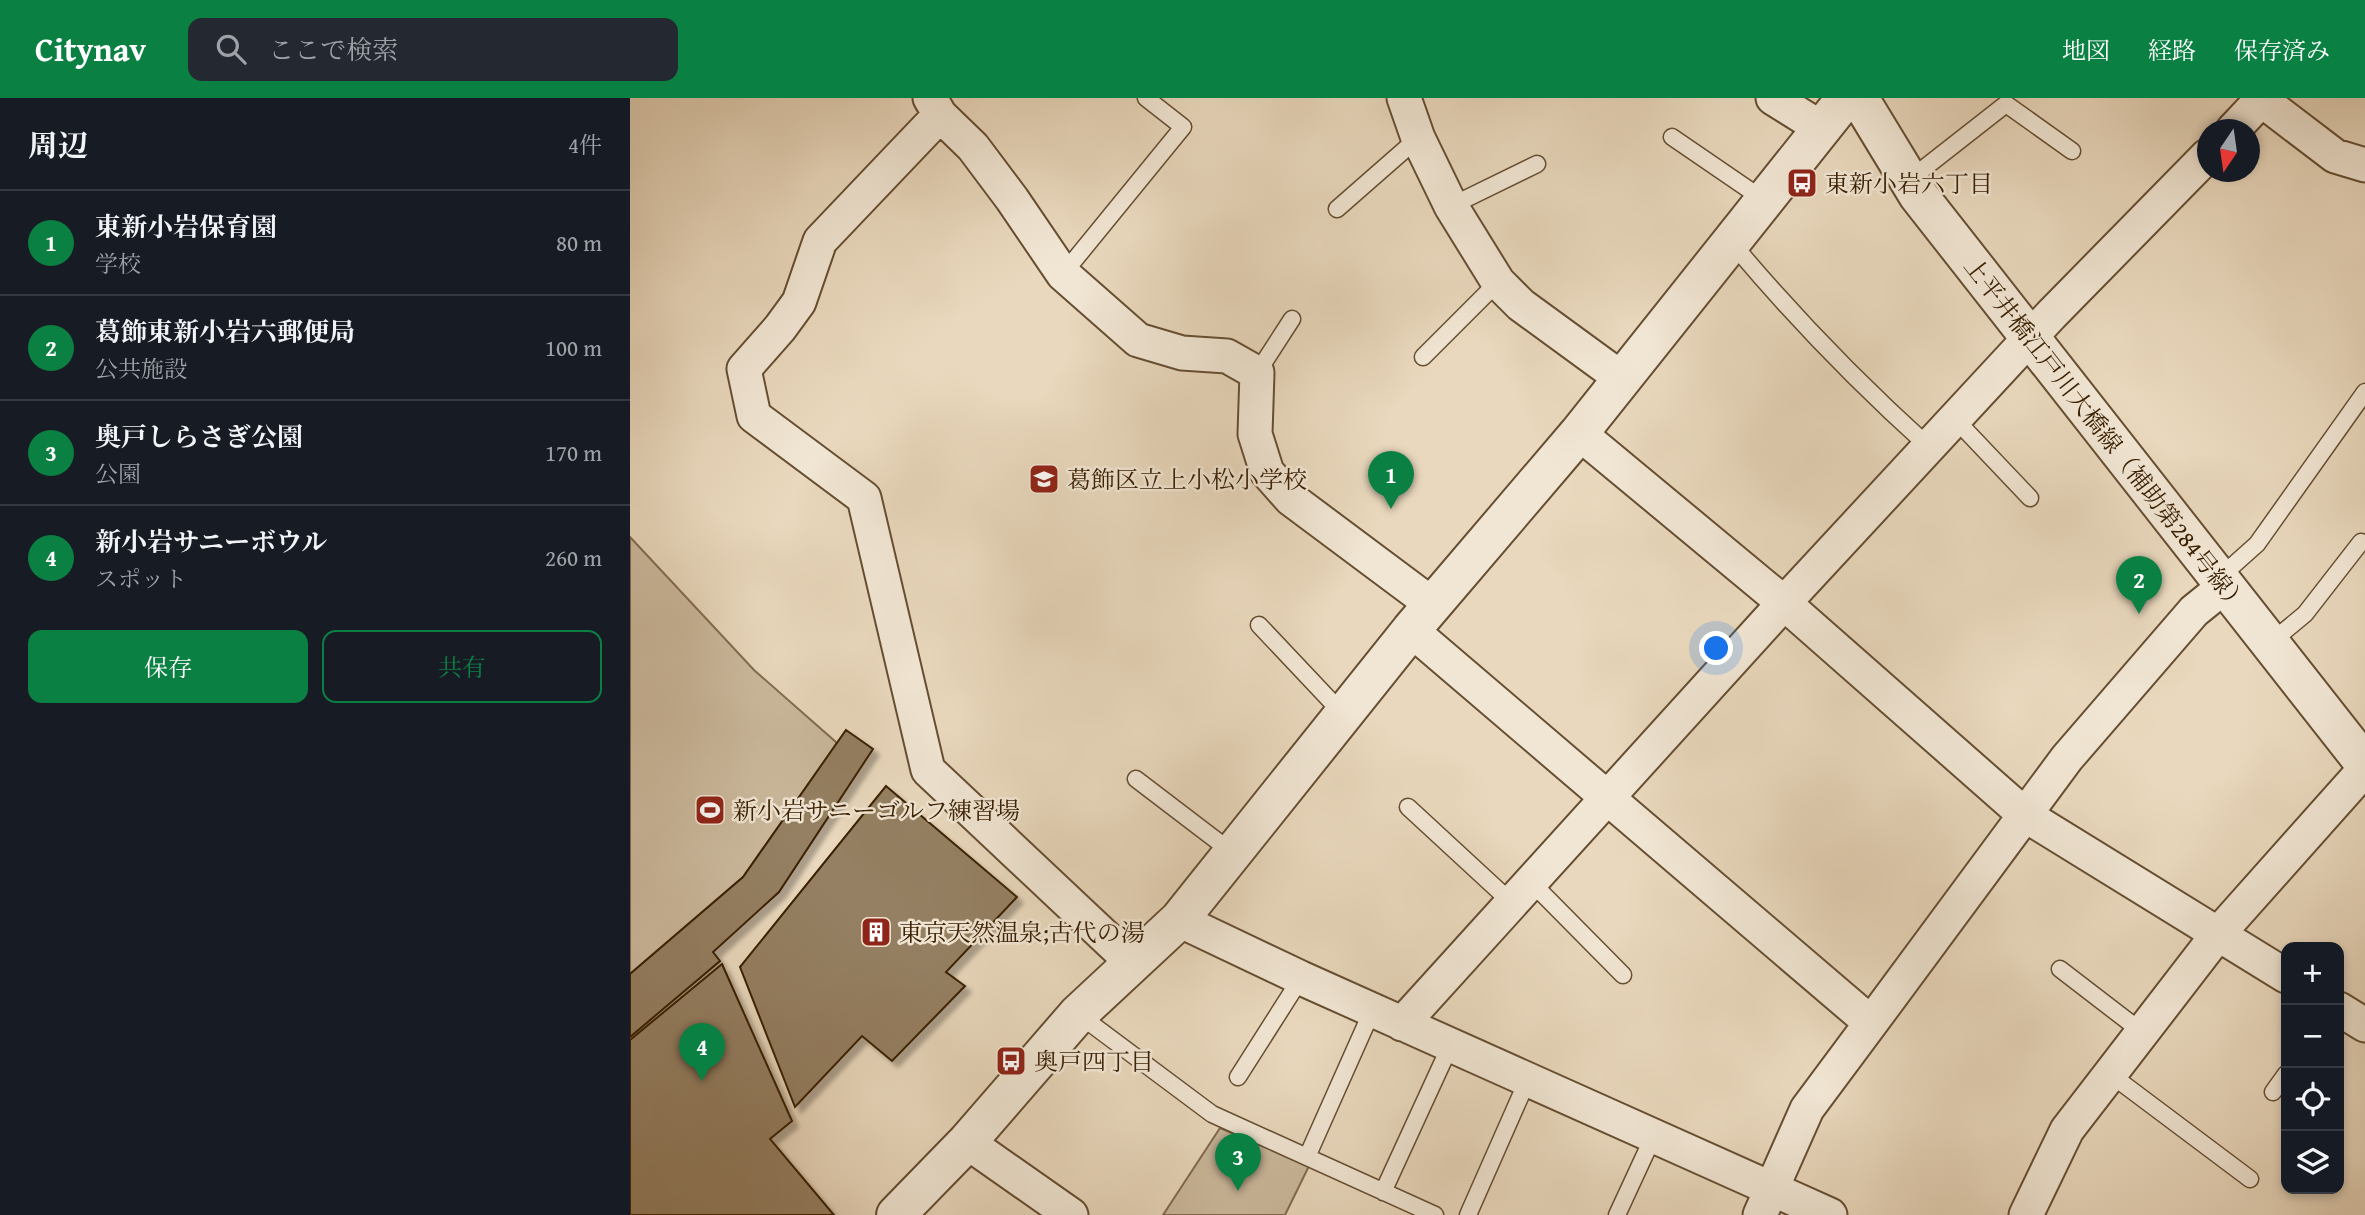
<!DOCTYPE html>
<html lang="ja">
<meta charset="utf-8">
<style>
body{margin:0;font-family:"Gentium Book Plus","Noto Serif JP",serif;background:#242831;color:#f1f3f6}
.controls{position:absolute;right:21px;bottom:21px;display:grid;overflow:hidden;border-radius:14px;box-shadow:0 4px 10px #0003}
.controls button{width:63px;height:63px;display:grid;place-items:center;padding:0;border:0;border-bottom:2px solid #363941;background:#171b24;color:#f1f3f6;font:35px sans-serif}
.compass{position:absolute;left:1567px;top:21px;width:63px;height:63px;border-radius:50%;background:#171b24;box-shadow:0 4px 10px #0003;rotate:193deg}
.you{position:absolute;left:1087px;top:551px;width:24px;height:24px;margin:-18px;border:5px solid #fff;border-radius:50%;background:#1a73e8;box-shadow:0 0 0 10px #1a73e833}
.badge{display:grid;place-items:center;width:46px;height:46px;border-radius:50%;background:#0b8043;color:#fff;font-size:23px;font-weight:700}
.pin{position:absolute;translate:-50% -58px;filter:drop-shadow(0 2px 4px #0008)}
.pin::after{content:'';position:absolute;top:37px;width:24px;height:21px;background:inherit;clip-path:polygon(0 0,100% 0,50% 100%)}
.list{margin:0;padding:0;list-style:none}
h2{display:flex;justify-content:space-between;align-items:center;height:91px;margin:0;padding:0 28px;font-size:30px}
h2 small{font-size:23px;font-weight:400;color:#9ea1a6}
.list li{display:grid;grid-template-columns:46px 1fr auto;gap:21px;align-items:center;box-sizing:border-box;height:105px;padding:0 28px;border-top:2px solid #363941}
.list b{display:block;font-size:26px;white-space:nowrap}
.list p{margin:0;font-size:23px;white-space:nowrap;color:#9ea1a6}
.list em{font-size:23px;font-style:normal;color:#9ea1a6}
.actions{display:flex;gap:14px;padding:21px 28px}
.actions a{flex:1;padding:16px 0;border:2px solid #0b8043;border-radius:14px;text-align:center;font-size:24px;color:#0b8043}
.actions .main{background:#0b8043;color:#fff}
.icon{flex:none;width:38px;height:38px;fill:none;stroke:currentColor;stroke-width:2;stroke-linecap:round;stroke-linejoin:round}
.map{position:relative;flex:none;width:1735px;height:1117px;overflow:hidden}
header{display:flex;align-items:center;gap:42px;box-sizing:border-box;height:98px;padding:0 35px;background:#0b8043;color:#fff}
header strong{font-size:33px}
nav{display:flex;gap:38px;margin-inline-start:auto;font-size:24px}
.search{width:490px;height:63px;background:#242831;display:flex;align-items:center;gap:18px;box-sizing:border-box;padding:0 24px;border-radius:14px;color:#9ea1a6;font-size:26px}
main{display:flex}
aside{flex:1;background:#171b24}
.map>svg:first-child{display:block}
.green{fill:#cbb99d;stroke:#826c50;stroke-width:2}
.building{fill:#958064;stroke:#3a2003;stroke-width:2;filter:url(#shadow)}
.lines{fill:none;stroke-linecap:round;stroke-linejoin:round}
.service-casing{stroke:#664e32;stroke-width:19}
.minor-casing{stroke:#664e32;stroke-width:37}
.tertiary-casing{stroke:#664e32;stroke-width:42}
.service{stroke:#f1e6d4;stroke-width:16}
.minor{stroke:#f1e6d4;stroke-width:33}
.tertiary{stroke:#f1e6d4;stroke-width:38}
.labels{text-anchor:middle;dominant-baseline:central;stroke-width:5;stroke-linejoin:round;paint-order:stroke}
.poi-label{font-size:24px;fill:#3a2003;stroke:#f1e6d4;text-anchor:start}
.street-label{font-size:24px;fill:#3a2003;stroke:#f1e6d4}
</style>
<header>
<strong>Citynav</strong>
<div class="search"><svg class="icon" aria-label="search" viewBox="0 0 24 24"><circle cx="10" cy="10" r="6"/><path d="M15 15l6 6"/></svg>ここで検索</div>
<nav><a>地図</a><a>経路</a><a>保存済み</a></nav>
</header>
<main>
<aside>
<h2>周辺<small>4件</small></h2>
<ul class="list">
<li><span class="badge">1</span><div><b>東新小岩保育園</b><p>学校</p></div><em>80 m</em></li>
<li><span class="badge">2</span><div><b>葛飾東新小岩六郵便局</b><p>公共施設</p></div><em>100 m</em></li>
<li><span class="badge">3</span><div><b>奥戸しらさぎ公園</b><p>公園</p></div><em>170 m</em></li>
<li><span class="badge">4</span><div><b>新小岩サニーボウル</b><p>スポット</p></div><em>260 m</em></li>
</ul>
<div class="actions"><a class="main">保存</a><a>共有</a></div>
</aside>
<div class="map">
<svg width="1735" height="1117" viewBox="0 0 1735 1117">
<defs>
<filter id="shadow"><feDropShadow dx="6" dy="6" stdDeviation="2" flood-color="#0004"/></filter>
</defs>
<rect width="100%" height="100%" fill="#e9d8bd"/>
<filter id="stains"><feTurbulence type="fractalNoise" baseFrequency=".00286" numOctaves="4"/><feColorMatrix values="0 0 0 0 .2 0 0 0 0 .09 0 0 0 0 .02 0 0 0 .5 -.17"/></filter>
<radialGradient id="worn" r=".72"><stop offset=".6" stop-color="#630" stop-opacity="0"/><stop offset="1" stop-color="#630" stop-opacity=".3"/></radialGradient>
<path class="green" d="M0 439 124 572 207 645 113 779 0 876Z
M590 1030 679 1068 655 1117H533Z"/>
<path class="building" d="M216 632 243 651 149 794 83 854 90 863 0 939V876L113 779Z
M256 688 387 799 316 874 335 888 262 963 232 938 165 1009 110 869Z
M92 866 162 1023 140 1041 204 1117H0V942Z"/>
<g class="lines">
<g class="service-casing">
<path id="service" d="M1042 39 1134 102
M1279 82 1376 6 1442 53
M821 108 907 66
M707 111 788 40
M1102 145C1163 218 1228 285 1299 349
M433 176 553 29 516 0
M793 259 868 184
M627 275 662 221
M1325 321 1400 400
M1589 480 1627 446 1735 294
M629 527 713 616
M1640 545 1675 516 1731 444
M506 681 603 755
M778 709 882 805
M901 784 993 877
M1430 871 1512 934
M448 916 582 1016 805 1117
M1480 976 1620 1081
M608 979 671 880
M1643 994 1656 976
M677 1059 742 913
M753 1094 821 946
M838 1117 898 981
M987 1117 1024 1037"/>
</g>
<g class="minor-casing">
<path id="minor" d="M300 0 310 17 343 49 382 101 433 176 508 242 552 255 597 258 627 275 625 336 637 374 661 401 803 507
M774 0 788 40 821 108 868 184 891 207 991 280
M1143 0 1191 30
M1629 0 1705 58 1735 67
M310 17 190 143 169 204 150 230 114 271 124 318 234 400 298 672 503 865
M1603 32 1633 0
M949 335 1154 505 1395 717 1656 878
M781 532 1241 925
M549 822 671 880 1200 1117
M1709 911 1735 927
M772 926 1154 505 1421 217 1577 58
M337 1044 441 1117
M1130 1117 1177 1011 1241 925 1437 660 1564 513 1595 488
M1396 1117 1437 1032 1588 836 1735 671"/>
</g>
<g class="tertiary-casing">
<path id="tertiary" d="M1229 0 1288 97 1735 666
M266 1117 337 1044 448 916 549 822 781 532 949 335 1216 0"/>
</g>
<use href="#service" class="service"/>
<use href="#minor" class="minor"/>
<use href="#tertiary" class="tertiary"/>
</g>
<defs>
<g id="bus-square" transform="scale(1.575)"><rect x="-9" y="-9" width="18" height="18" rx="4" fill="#8f2418" stroke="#f1e6d4"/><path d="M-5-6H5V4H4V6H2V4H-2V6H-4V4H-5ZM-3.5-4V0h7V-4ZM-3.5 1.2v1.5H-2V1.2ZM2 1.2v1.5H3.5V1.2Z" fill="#fff"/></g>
<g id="school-square" transform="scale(1.575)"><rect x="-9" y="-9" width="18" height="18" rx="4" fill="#8f2418" stroke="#f1e6d4"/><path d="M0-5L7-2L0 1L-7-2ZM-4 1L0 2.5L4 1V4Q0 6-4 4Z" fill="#fff"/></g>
<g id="stadium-square" transform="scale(1.575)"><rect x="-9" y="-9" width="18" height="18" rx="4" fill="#8f2418" stroke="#f1e6d4"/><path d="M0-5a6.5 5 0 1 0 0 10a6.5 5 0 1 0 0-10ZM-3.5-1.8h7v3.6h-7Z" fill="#fff"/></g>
<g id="building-square" transform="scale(1.575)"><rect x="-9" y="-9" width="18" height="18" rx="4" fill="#8f2418" stroke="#f1e6d4"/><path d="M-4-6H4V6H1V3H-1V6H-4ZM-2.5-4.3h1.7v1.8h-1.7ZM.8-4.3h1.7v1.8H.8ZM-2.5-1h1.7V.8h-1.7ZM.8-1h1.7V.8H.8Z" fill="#fff"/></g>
</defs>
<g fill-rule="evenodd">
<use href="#bus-square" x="1172" y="85"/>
<use href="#school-square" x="414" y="381"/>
<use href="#stadium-square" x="80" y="712"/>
<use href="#building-square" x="246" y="834"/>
<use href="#bus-square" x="381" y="963"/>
</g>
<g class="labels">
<g class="poi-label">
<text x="1195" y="85">東新小岩六丁目</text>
<text x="437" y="381">葛飾区立上小松小学校</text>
<text x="103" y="712">新小岩サニーゴルフ練習場</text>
<text x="269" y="834">東京天然温泉;古代の湯</text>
<text x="404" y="963">奥戸四丁目</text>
</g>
<g class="street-label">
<text transform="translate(1476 337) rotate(52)">上平井橋江戸川大橋線（補助第284号線）</text>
</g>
</g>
<rect width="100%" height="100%" filter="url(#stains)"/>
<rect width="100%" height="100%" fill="url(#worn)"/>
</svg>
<div class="controls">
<button>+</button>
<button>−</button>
<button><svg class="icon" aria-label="locate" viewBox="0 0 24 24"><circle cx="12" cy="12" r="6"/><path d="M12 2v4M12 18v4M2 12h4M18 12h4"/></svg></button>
<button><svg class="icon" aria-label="layers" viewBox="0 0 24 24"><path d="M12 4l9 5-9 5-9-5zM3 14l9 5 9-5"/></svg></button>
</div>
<svg class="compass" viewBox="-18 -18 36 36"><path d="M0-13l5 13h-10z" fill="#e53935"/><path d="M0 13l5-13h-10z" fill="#9ea1a6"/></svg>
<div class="you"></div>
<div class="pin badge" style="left:761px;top:411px">1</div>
<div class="pin badge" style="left:1509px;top:516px">2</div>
<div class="pin badge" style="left:608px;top:1093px">3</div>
<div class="pin badge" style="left:72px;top:983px">4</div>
</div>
</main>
